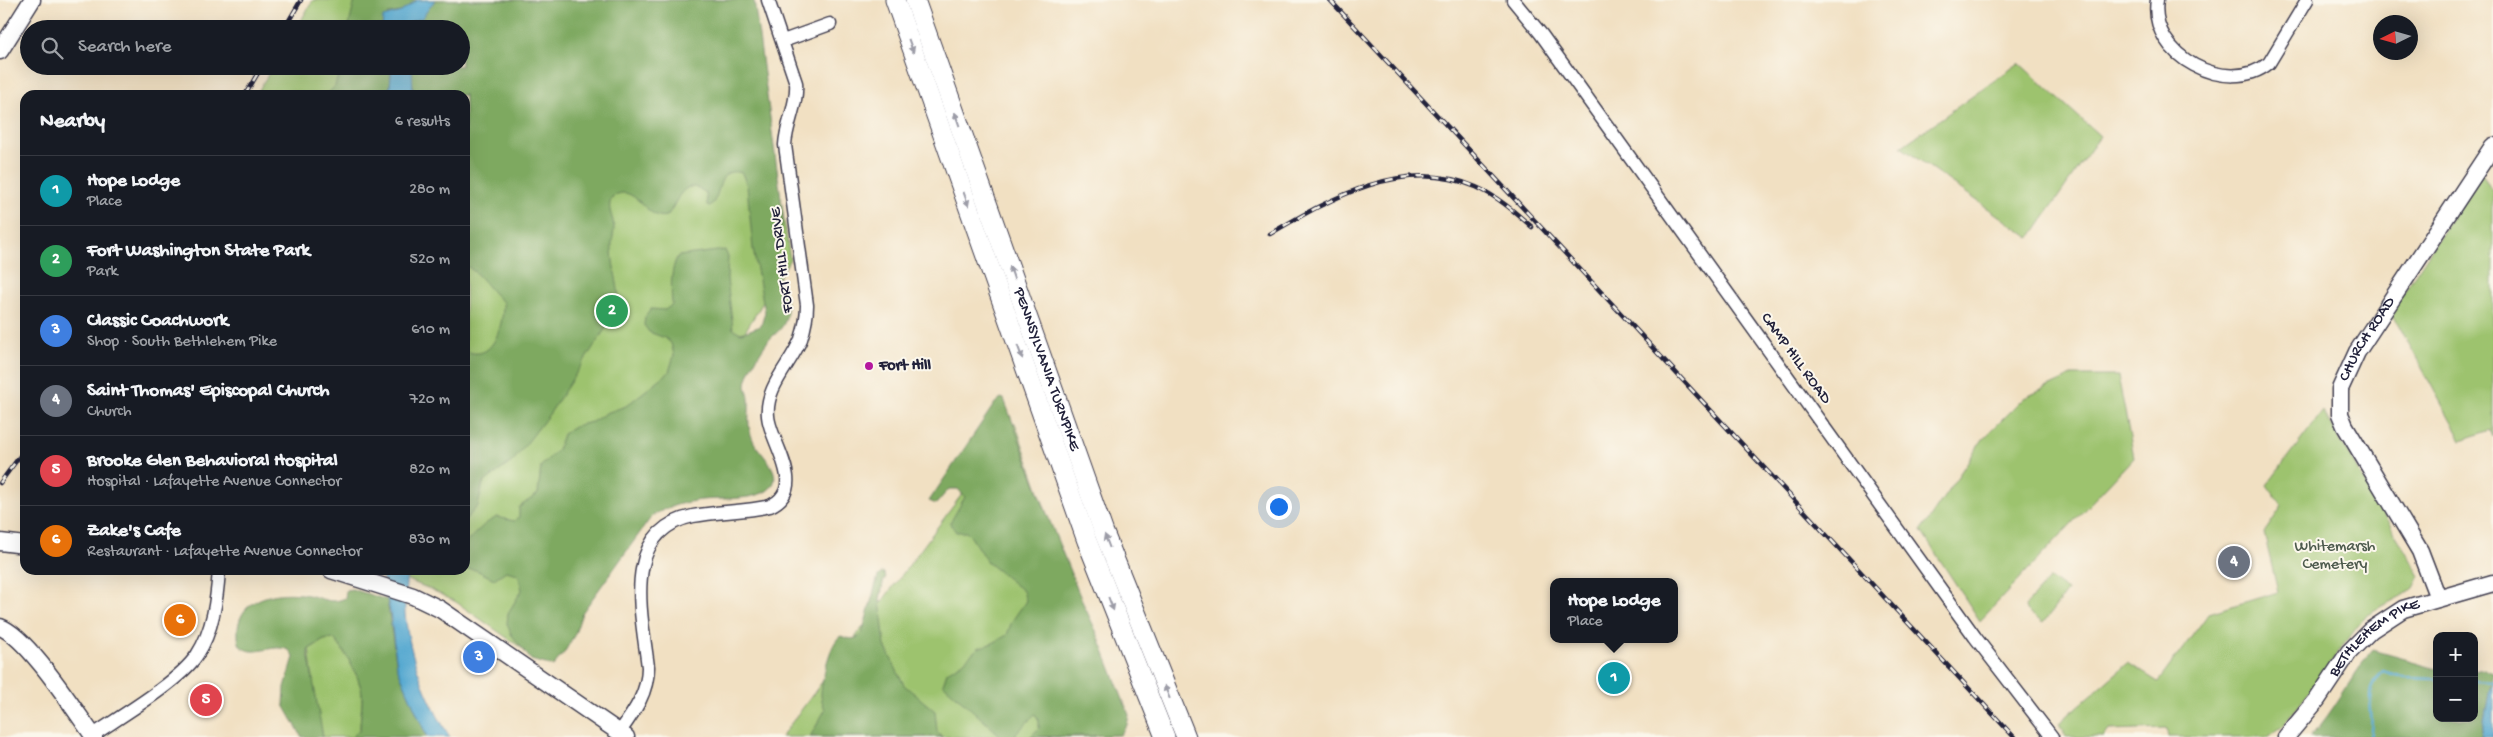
<!DOCTYPE html>
<meta charset="utf-8">
<style>
body{margin:0;font-family:"Gochi Hand",sans-serif;background:#242831;color:#f1f3f6}
.controls{position:absolute;right:15px;bottom:15px;display:grid;overflow:hidden;border-radius:10px;box-shadow:0 5px 20px #0002}
.controls button{width:45px;height:45px;display:grid;place-items:center;padding:0;border:0;border-bottom:1px solid #363941;background:#171b24;color:#f1f3f6;font:25px sans-serif}
.compass{position:absolute;left:2373px;top:15px;width:45px;height:45px;border-radius:50%;background:#171b24;box-shadow:0 5px 20px #0002;rotate:265deg}
.you{position:absolute;left:1278px;top:506px;width:18px;height:18px;margin:-12px;border:4px solid #fff;border-radius:50%;background:#1a73e8;box-shadow:0 0 0 8px #1a73e833}
.badge{display:grid;place-items:center;width:32px;height:32px;border-radius:50%;background:#7c3aed;color:#fff;font-size:16px;font-weight:700}
.pin{position:absolute;translate:-50% -50%;border:2px solid #fff;box-shadow:0 1px 5px #0006}
.popup{position:absolute;left:1550px;top:578px;width:128px;height:65px;box-sizing:border-box;display:grid;place-content:center;border-radius:10px;background:#171b24;filter:drop-shadow(0 1px 4px #0005);font-size:16px;white-space:nowrap;color:#9ea1a6}
.popup b{font-size:19px;color:#f1f3f6}
.popup::after{content:'';position:absolute;left:50%;top:100%;margin-left:-10px;border:10px solid transparent;border-top-color:#171b24}
.list{margin:0;padding:0;list-style:none}
h2{display:flex;justify-content:space-between;align-items:center;height:65px;margin:0;padding:0 20px;font-size:21px}
h2 small{font-size:16px;font-weight:400;color:#9ea1a6}
.list li{display:grid;grid-template-columns:32px 1fr auto;gap:15px;align-items:center;box-sizing:border-box;height:70px;padding:0 20px;border-top:1px solid #363941}
.list b{display:block;font-size:19px;white-space:nowrap}
.list p{margin:0;font-size:16px;white-space:nowrap;color:#9ea1a6}
.list em{font-size:16px;font-style:normal;color:#9ea1a6}
.icon{flex:none;width:28px;height:28px;fill:none;stroke:currentColor;stroke-width:2;stroke-linecap:round;stroke-linejoin:round}
.map{position:relative;flex:none;width:2493px;height:737px;overflow:hidden}
.search{position:absolute;background:#171b24;box-shadow:0 5px 20px #0002;left:20px;top:20px;width:450px;height:55px;display:flex;align-items:center;gap:12px;box-sizing:border-box;padding:0 18px;border-radius:28px;color:#9ea1a6;font-size:19px}
.panel{position:absolute;background:#171b24;box-shadow:0 5px 20px #0002;left:20px;top:90px;width:450px;height:485px;border-radius:15px}
.map>svg:first-child{display:block}
.green{fill:#9dc36e;stroke:#607254}
.forest{fill:#7ea961;stroke:#50664e}
.water{fill:#54a8d0;stroke:#3b6586}
.lines{fill:none;stroke-linecap:round;stroke-linejoin:round}
.stream{stroke:#54a8d0;stroke-width:2.5}
.minor-casing{stroke:#413e4f;stroke-width:15}
.major-casing{stroke:#413e4f;stroke-width:19}
.highway-casing{stroke:#413e4f;stroke-width:21}
.minor{stroke:#fff;stroke-width:12}
.major{stroke:#fff;stroke-width:16}
.highway{stroke:#fff;stroke-width:19}
.rail-casing{stroke:#22223b;stroke-width:4.5}
.rail{stroke:#fbf7ec;stroke-width:2.5;stroke-dasharray:8;stroke-linecap:butt}
.oneway{fill:#9c9ca7}
.poi-dot{fill:#b5179e;stroke:#fbf7ec;stroke-width:2}
.labels{text-anchor:middle;dominant-baseline:central;stroke-width:4;stroke-linejoin:round;paint-order:stroke}
.street-label{font-size:16px;fill:#22223b;stroke:#fbf7ec}
.poi-label{font-size:16px;font-weight:bold;fill:#22223b;stroke:#fbf7ec;text-anchor:start}
.park-label{font-size:16px;fill:#4d5a4d;stroke:#fbf7ec}
</style>
<div class="map">
<svg width="2493" height="737" viewBox="0 0 2493 737">
<rect width="100%" height="100%" fill="#fbf7ec"/>
<filter id="ink" filterUnits="userSpaceOnUse"><feTurbulence type="fractalNoise" baseFrequency=".02" numOctaves="2"/><feDisplacementMap in="SourceGraphic" scale="10" xChannelSelector="R" yChannelSelector="G"/><feConvolveMatrix kernelMatrix="1 2 1 2 8 2 1 2 1" color-interpolation-filters="sRGB"/></filter>
<filter id="wash" filterUnits="userSpaceOnUse"><feTurbulence type="fractalNoise" baseFrequency=".0096" numOctaves="4" result="noise"/><feDisplacementMap in="SourceGraphic" scale="20" xChannelSelector="R" yChannelSelector="G"/><feGaussianBlur stdDeviation="1.12" result="paint"/><feColorMatrix in="noise" values="0 0 0 0 0 0 0 0 0 0 0 0 0 0 0 0 0 1.4 0 .05"/><feComposite in="paint" operator="in"/></filter>
<g filter="url(#wash)">
<rect width="100%" height="100%" fill="#f1e0c2"/>
<path class="green" d="M313 0H750L790 259 726 362 533 656 456 602 430 589 383 570H465V95H256L273 66H461V29H296Z
M2019 63 2100 136 2030 238 1901 147Z
M2482 173 2493 193V437L2490 430 2461 440 2391 311Z
M2072 376H2118L2134 457 1980 621 1921 531 1983 439 2024 398Z
M2323 411 2420 576 2413 590 2367 614 2283 726 2268 737H2168L2166 728 2109 730 2104 737H2066L2059 723 2128 663 2158 682 2209 613 2278 592 2264 533 2282 506 2267 485Z
M1015 423 1063 560 1096 737H781Z
M2050 578 2067 591 2043 623 2026 610 2025 606Z
M333 638C344 648 360 678 362 693 363 704 360 717 360 729L352 737H323L316 706 309 649 324 640Z"/>
<path class="forest" d="M355 0H417L401 12 388 14 382 25V29H348Z
M435 0H754L783 213C783 231 775 248 777 266 779 284 792 301 785 321 782 330 774 334 768 341 761 350 747 373 746 384 746 390 749 394 749 399 750 414 746 425 753 440 758 453 783 470 772 486 760 503 713 497 695 501 680 503 665 508 652 516L582 613 575 634 564 653 553 666 531 660 511 634 507 624 508 613 522 590 518 574 506 571 494 579 476 570 465 569V543L485 524 497 517 514 521 519 517V507L538 494 541 466 558 449 563 434 578 425 592 422 606 413 626 406 669 372 674 355 671 343 665 338 649 332 644 325 645 317 651 309 665 310 672 305C671 290 670 269 678 256L725 250 728 257 727 279 733 329 741 333 761 326 765 312 753 249 747 186 742 173C715 165 723 196 710 206L707 205 706 193C682 175 679 201 667 216 645 222 636 180 612 197 606 209 613 215 614 227 614 235 611 242 612 250 613 271 620 288 619 308L550 413 513 461 483 483 478 506 465 520V343L469 352C495 361 504 321 503 302 489 291 481 274 465 265V95H413L412 66H461V29H405C408 19 428 12 435 0Z
M341 66H392L389 95H326L335 86Z
M1001 398 1004 399 1045 509 1082 601 1097 633 1129 715 1127 725 1120 735 1030 737 1039 728V720L1035 714 1013 737H1002L943 684 947 672 962 663 978 648 993 643 1007 635 1012 621 1026 601 1023 591 987 562 971 537 966 532H956L950 523 965 497 958 489H949L936 504 929 501 995 403Z
M883 572 886 577 883 583 880 600 885 646 904 685 935 711 937 731 942 737H810L825 710C824 706 821 700 821 695 821 683 830 641 841 636 849 639 855 641 862 634L878 576Z
M352 589 387 600 397 667 427 737H352L360 729C360 717 363 704 362 693 360 678 344 648 333 638L324 640 309 649 308 652 323 737H302L284 705 285 687 294 657 289 650C273 643 258 656 244 649 237 645 238 636 238 628 241 598 275 591 301 594 318 595 329 606 345 598L346 590Z
M2373 650 2437 668V718H2474V670L2484 668 2493 672V684L2490 688 2481 737H2310C2335 711 2350 677 2373 650Z"/>
<path class="water" d="M417 0H435L422 18 409 22 405 29H382L383 17 401 12Z
M392 66H412L413 95H389Z
M381 570H406C407 584 404 599 405 613 409 656 427 701 450 737H427L397 667 390 612Z
M2493 684V737H2481L2490 688Z"/>
<g class="lines">
<path class="stream" d="M2474 681 2493 682
M2370 737C2377 710 2359 692 2383 671L2405 678 2437 679"/>
</g>
</g>
<g filter="url(#ink)">
<g class="lines">
<g class="minor-casing">
<path id="minor" d="M1513 0 1541 34 1975 637 2052 737
M2157 0C2148 56 2228 97 2269 63L2307 0
M783 41 830 24
M619 733C634 712 648 693 648 667 642 615 620 531 693 516 719 511 745 512 770 506 809 488 770 443 768 416 765 387 791 364 801 339 805 327 807 317 807 305L785 145C786 124 798 104 796 83L768 0
M93 735C121 716 179 682 197 655 213 631 217 599 219 570"/>
</g>
<g class="major-casing">
<g id="major">
<path d="M0 51 32 0"/>
<path d="M0 542 25 545"/>
<path d="M331 570 413 596 440 609 626 737"/>
<path id="s1" d="M2438 598 2420 551 2345 426 2340 414V389L2357 352 2493 146"/>
<path d="M0 627C28 637 75 711 94 737"/>
<path id="s2" d="M2286 737 2317 700 2349 652 2371 630 2403 609 2493 583"/>
</g>
</g>
<g class="highway-casing">
<g id="highway">
<path d="M895 0 1087 541 1165 737"/>
<path id="s3" d="M915 0 1104 533 1186 737"/>
</g>
</g>
<use href="#minor" class="minor"/>
<use href="#major" class="major"/>
<use href="#highway" class="highway"/>
<g class="rail-casing">
<path id="rail" d="M1330 0 2014 737
M284 29 301 0
M245 95 262 66
M1270 234C1331 198 1404 156 1476 187 1497 196 1515 212 1532 227
M0 483 25 449"/>
</g>
<use href="#rail" class="rail"/>
</g>
<defs><path id="oneway-solid" d="M-6-.8H1V-3.2L6.5 0L1 3.2V.8H-6Z" transform="scale(1.25)"/></defs>
<g class="oneway">
<use href="#oneway-solid" transform="translate(911 46) rotate(70)"/>
<use href="#oneway-solid" transform="translate(957 119) rotate(-109)"/>
<use href="#oneway-solid" transform="translate(966 199) rotate(70)"/>
<use href="#oneway-solid" transform="translate(1012 273) rotate(-109)"/>
<use href="#oneway-solid" transform="translate(1020 352) rotate(70)"/>
<use href="#oneway-solid" transform="translate(1107 541) rotate(-111)"/>
<use href="#oneway-solid" transform="translate(1111 604) rotate(69)"/>
<use href="#oneway-solid" transform="translate(1167 692) rotate(-112)"/>
</g>
</g>
<circle class="poi-dot" cx="869" cy="366" r="5"/>
<g class="labels">
<g class="street-label">
<text transform="translate(783 260) rotate(-97)">FORT HILL DRIVE</text>
<text stroke="none"><textPath href="#s1" startOffset="291">CHURCH ROAD</textPath></text>
<text transform="translate(1795 359) rotate(54)">CAMP HILL ROAD</text>
<text stroke="none"><textPath href="#s3" startOffset="392">PENNSYLVANIA TURNPIKE</textPath></text>
<text stroke="none"><textPath href="#s2" startOffset="135">BETHLEHEM PIKE</textPath></text>
</g>
<g class="poi-label">
<text x="879" y="366">Fort Hill</text>
</g>
<g class="park-label">
<text x="2335" y="547">Whitemarsh<tspan x="2335" dy="18">Cemetery</tspan></text>
</g>
</g>
</svg>
<div class="controls">
<button>+</button>
<button>−</button>
</div>
<svg class="compass" viewBox="-18 -18 36 36"><path d="M0-13l5 13h-10z" fill="#e53935"/><path d="M0 13l5-13h-10z" fill="#9ea1a6"/></svg>
<div class="you"></div>
<div class="pin badge" style="left:1614px;top:678px;background:#0f9aa8">1</div>
<div class="popup"><b>Hope Lodge</b>Place</div>
<div class="pin badge" style="left:612px;top:311px;background:#2e9e5b">2</div>
<div class="pin badge" style="left:479px;top:657px;background:#3f7fe0">3</div>
<div class="pin badge" style="left:2234px;top:562px;background:#6b7280">4</div>
<div class="pin badge" style="left:206px;top:700px;background:#e0444e">5</div>
<div class="pin badge" style="left:180px;top:620px;background:#e8710a">6</div>
<div class="search"><svg class="icon" aria-label="search" viewBox="0 0 24 24"><circle cx="10" cy="10" r="6"/><path d="M15 15l6 6"/></svg>Search here</div>
<section class="panel">
<h2>Nearby<small>6 results</small></h2>
<ul class="list">
<li><span class="badge" style="background:#0f9aa8">1</span><div><b>Hope Lodge</b><p>Place</p></div><em>280 m</em></li>
<li><span class="badge" style="background:#2e9e5b">2</span><div><b>Fort Washington State Park</b><p>Park</p></div><em>520 m</em></li>
<li><span class="badge" style="background:#3f7fe0">3</span><div><b>Classic Coachwork</b><p>Shop · South Bethlehem Pike</p></div><em>610 m</em></li>
<li><span class="badge" style="background:#6b7280">4</span><div><b>Saint Thomas' Episcopal Church</b><p>Church</p></div><em>720 m</em></li>
<li><span class="badge" style="background:#e0444e">5</span><div><b>Brooke Glen Behavioral Hospital</b><p>Hospital · Lafayette Avenue Connector</p></div><em>820 m</em></li>
<li><span class="badge" style="background:#e8710a">6</span><div><b>Zake's Cafe</b><p>Restaurant · Lafayette Avenue Connector</p></div><em>830 m</em></li>
</ul>
</section>
</div>
